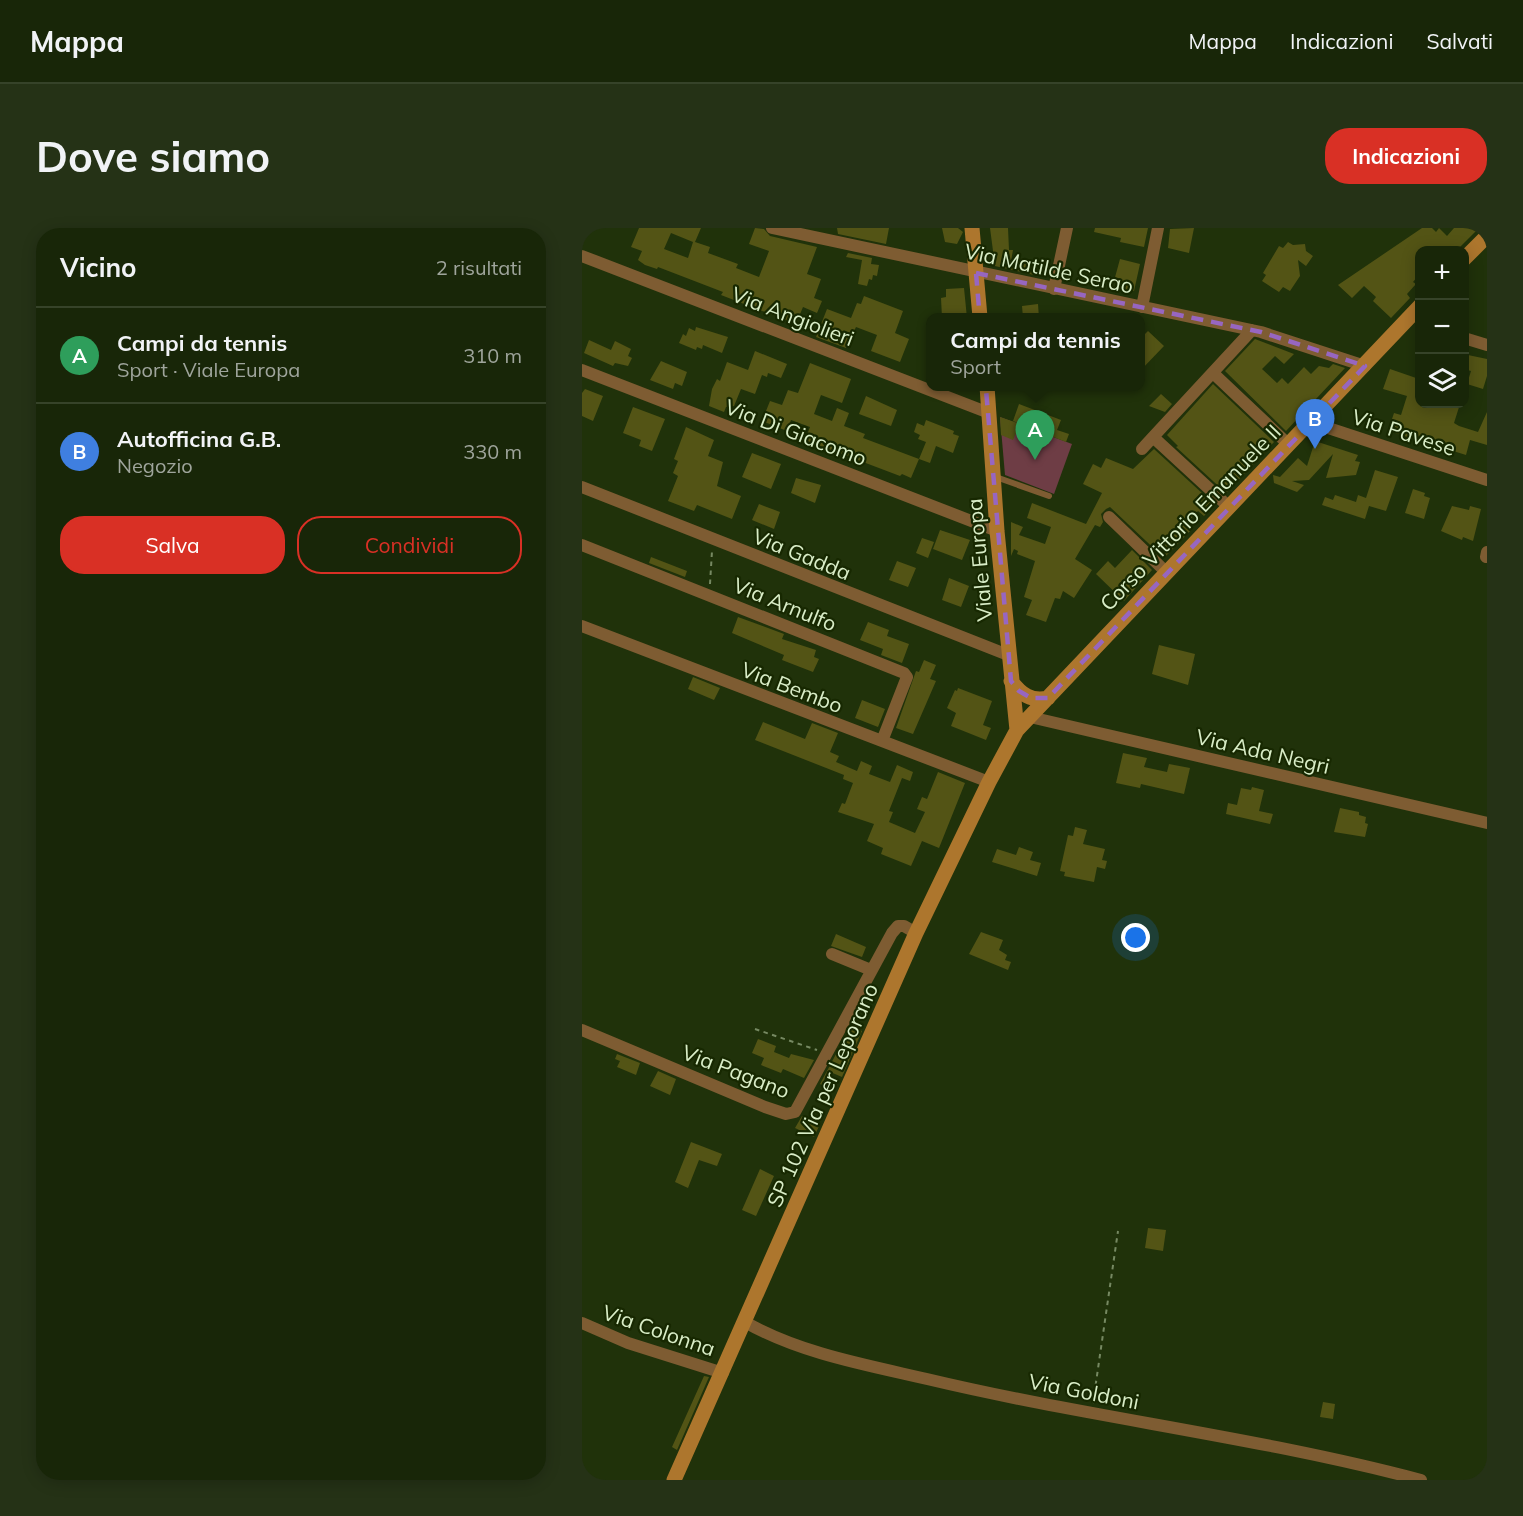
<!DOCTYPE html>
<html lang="it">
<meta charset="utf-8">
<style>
body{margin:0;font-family:Mulish,sans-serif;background:#253216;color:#f1f3f6}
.controls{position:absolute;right:18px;top:18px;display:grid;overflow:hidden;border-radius:12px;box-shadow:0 3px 15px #0003}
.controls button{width:54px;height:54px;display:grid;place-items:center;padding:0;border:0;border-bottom:2px solid #364329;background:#182608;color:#f1f3f6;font:30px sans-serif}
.you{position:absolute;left:554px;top:710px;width:21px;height:21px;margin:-15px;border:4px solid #fff;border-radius:50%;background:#1a73e8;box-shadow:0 0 0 9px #1a73e833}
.badge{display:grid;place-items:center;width:39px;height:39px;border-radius:50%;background:#d93025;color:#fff;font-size:20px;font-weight:700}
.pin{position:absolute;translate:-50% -50px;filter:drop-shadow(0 2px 3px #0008)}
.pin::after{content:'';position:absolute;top:32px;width:21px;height:18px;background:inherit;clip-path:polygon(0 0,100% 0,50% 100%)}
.popup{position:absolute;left:344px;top:85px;width:219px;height:78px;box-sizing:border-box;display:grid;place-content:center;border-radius:12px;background:#182608;filter:drop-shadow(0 2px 4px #0005);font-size:20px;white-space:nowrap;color:#9fa59c}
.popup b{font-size:22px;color:#f1f3f6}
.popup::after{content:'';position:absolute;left:50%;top:100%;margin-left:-12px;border:12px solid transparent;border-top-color:#182608}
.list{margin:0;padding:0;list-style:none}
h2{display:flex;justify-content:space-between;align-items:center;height:78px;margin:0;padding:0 24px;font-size:26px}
h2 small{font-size:20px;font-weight:400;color:#9fa59c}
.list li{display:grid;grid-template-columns:39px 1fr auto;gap:18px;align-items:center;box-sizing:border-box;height:96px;padding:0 24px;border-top:2px solid #364329}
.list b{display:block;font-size:22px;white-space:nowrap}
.list p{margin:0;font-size:20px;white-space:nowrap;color:#9fa59c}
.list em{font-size:20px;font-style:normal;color:#9fa59c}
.actions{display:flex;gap:12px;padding:18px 24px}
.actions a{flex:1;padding:14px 0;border:2px solid #d93025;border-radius:24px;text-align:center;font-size:21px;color:#d93025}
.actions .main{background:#d93025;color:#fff}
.icon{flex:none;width:33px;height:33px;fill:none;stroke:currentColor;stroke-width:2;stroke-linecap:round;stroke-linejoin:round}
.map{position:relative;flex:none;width:905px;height:1252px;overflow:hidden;border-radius:24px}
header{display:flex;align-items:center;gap:36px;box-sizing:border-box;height:84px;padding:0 30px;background:#182608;border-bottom:2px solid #364329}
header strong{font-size:28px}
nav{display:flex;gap:33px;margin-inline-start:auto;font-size:21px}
.intro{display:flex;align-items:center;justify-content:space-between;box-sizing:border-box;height:144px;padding:0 36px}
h1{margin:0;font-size:42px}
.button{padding:15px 27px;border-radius:24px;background:#d93025;color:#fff;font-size:21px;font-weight:700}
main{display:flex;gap:36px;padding:0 36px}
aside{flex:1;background:#182608;border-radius:24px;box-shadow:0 3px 15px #0003}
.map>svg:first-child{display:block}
.green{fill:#6e3d45}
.building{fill:#535415;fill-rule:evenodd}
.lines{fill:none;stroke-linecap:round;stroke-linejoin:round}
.path{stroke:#768962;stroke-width:2;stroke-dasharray:4.5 4.5;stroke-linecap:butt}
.lane{stroke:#7e5c32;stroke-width:6}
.street{stroke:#7e5c32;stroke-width:12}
.secondary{stroke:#ad762d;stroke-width:15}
.marked{fill:none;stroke:#9766c1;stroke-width:4.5;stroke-dasharray:12 8;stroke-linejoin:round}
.labels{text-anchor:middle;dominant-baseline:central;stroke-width:4.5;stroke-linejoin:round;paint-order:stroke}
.street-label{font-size:21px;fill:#d9edc7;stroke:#172801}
</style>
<header>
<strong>Mappa</strong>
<nav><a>Mappa</a><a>Indicazioni</a><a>Salvati</a></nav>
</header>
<div class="intro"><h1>Dove siamo</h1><a class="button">Indicazioni</a></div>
<main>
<aside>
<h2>Vicino<small>2 risultati</small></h2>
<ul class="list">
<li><span class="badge" style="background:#2e9e5b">A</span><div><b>Campi da tennis</b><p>Sport · Viale Europa</p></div><em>310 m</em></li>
<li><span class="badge" style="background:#3f7fe0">B</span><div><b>Autofficina G.B.</b><p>Negozio</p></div><em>330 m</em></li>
</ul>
<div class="actions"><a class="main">Salva</a><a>Condividi</a></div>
</aside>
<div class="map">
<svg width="905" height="1252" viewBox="0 0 905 1252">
<rect width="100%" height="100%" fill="#20320a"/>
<path class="green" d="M418 189 490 216 472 266 423 247Z"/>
<path class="building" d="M57 0H119L113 14 128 19 126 25 156 36 154 40 177 49 187 23 167 16 173 0 182 1 188 8 235 19 225 46 239 51 232 70 240 73 235 85 221 79 214 96 139 67 141 64 76 39 75 41 63 37 56 32 60 23 49 19ZM89 5 111 14 106 30 82 21Z
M255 0H307L304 16 256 6Z
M360 0H376L381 4 375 16 363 14Z
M408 0H426L427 22H431L429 33 454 38 452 47 413 38Z
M513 0H566L562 19 538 14 539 10 512 4Z
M612 0 607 25 586 20 588 1Z
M840 0H850L854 4 857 0 865 8 872 0H897L875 22H837V47L831 54 834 56 825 66 828 70 809 90 791 73 794 69 782 58 770 70 756 57Z
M706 14 711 17 723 16 724 23 731 28 724 38 716 32 718 48 708 63 701 59 697 64 680 53 684 47 681 45 697 18 701 20Z
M266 25 290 30 289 36 297 37 295 48 291 47 290 52 287 51 285 58 276 56 280 32 264 29Z
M538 31 558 36 552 63H534L535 54 532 53Z
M382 60 385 90H360L359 70 364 69V61Z
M282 68 321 83 313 105 327 111 318 134 289 123 295 107 274 99 264 120 234 109 245 81 269 90 275 75 279 76Z
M456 76 457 90H441L440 78Z
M114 99 146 109 140 125 121 117 120 121 115 119 114 122 97 115 101 106 104 108 107 100 113 103Z
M566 103 582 118 558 143V111Z
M673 111 712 126 702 136 693 128 680 141 695 155 700 150 706 156 722 139 729 146 737 138 747 140 751 136 763 140 704 203 643 143Z
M7 112 29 122 33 113 49 121 46 128 50 130 46 138 33 135 31 138 2 125Z
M173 123 205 136 199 150 186 145 185 149 180 147 173 166 159 161 152 178 144 179 142 184 127 178 130 161 135 151 138 153 145 134 166 142Z
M886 127 905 131V148L901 161 885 156 889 143 882 141Z
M79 133 105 144 100 158 93 155 91 161 68 152Z
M228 135 269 151 260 175 239 167 232 186 250 193 255 180 267 185 262 198 283 206 281 210 337 231 329 250 320 246 318 248 223 212 228 199 209 192 205 203 180 193 188 173 200 177 206 162 216 165Z
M808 141 837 151V176H878L872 195 877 198 896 204 905 184V217L888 212 884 227 813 205 814 202 807 200 812 185 819 187 825 168 801 161Z
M631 156 692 214 644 265 594 219 596 218 585 207Z
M3 161 21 168 11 193 0 188V165Z
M579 166 590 176 583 184 567 178Z
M284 168 315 182 309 198 277 186Z
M437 176 479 192 475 202 487 206 484 214 431 193Z
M51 179 83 191 70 223 57 218 59 212 41 205Z
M418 189 438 196 431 212 419 207Z
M344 192 372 203 371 206 377 208 371 225 354 218 348 235 337 231 344 214 336 211 338 207 332 204 335 195 342 198Z
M104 199 132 212 126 228 141 234 135 258 159 268 150 291 115 277 112 283 86 273 96 248 91 245 96 233 92 231Z
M733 213 776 227 773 233 778 234 774 247 744 250 751 226 727 252 710 253 722 257 715 264 692 255 691 247 698 249 716 230 725 238Z
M572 221 633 277 622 288 616 283 602 298 608 303 582 330 528 279 524 281 519 286 521 294 518 299 513 297 493 331 510 342 492 370 481 363 478 371 473 370 464 394 444 387 450 372 442 369 453 333 435 326 436 323 432 321 429 328V294L441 299 437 307 463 316 469 299 445 290 450 275 504 296 520 265 501 256 511 236 519 240 524 230 551 241Z
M170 225 199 236 189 261 160 249Z
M793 242 816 249 804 283 787 278 783 291 740 277 743 269 751 272 753 267 774 274 776 267 784 270Z
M214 250 239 257 233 275 209 265Z
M831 261 843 265 842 268 848 270 842 291 823 285Z
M177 276 198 284 192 301 170 292Z
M870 278 887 282 888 278 899 281 891 313 881 309 880 312 859 303Z
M358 302 388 312 380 332 351 321Z
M340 310 352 314 346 330 334 325Z
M550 322 570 342 542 373 514 346 526 333 533 340Z
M69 329 105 343 103 349 67 335Z
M315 333 334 340 326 359 307 352Z
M367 350 387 358 379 379 360 372Z
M156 389 202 406 200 411 234 422 232 429 237 431 231 444 200 432 202 427 150 405Z
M286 394 307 402 305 408 327 416 320 435 299 427 301 421 278 412Z
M577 417 613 426 606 457 570 446Z
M342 432 354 437 348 451 354 453 331 506 314 500 334 443 337 444Z
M111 449 138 460 132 472 106 461Z
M376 460 410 473 401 497 409 500 404 512 369 498 374 485 365 480 373 462 375 463Z
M280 472 303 481 296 499 273 490Z
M181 494 223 511 230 495 256 505 248 524 257 528 254 534 275 543 279 533 290 538 287 546 308 554 315 537 331 544 328 553 320 550 307 583 311 584 307 594 333 605 343 584 335 581 340 569 345 571 356 544 383 555 357 620 340 613 329 638 299 626 301 620 285 613 292 596 256 584 260 575 263 576 271 555 261 551 262 547 173 512Z
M541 525 565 530 562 539 585 544 587 536 608 540 602 566 559 556 558 560 534 555Z
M670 559 682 562 677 583 691 586 688 596 644 586 646 575 655 577 659 560 669 562Z
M758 580 777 584V587L784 589 783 595 786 596 783 609 752 604Z
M493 599 505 602 501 616 523 621 520 632 525 633 523 641 515 639 512 654 482 648 483 644 478 643 486 607 491 608Z
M437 619 451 624 448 632 459 635 455 648 410 634 415 621 434 627Z
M399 704 421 712 417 722 425 727 423 732 429 734 426 742 387 726Z
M254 706 284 719 280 729 249 718Z
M269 798 280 803 260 849 246 843 240 857 238 856Z
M176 811 194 818 192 824 207 830 209 826 232 832 222 850 201 841 199 845 179 837 182 830 170 825Z
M35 826 58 835 54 847 35 839 38 833 33 831Z
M76 843 94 851 88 867 68 858Z
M220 888 238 896 232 909 213 900Z
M109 914 140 926 135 938 117 932 106 960 93 954Z
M178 941 192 948 174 988 160 982Z
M566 1000 584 1002 581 1023 563 1020Z
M122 1148 127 1149 95 1222 90 1219Z
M741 1174 753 1176 751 1191 738 1189Z"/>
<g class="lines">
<path class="path" d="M128 356 130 323
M173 801 235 822
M511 1175 536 1003"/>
<path class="lane" d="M411 248 467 268"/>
<path class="street" d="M190 0 679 104 783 138
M0 28 407 185
M472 61 485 0
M560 79 576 0
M882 110 905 117
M0 142 415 303
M631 145 706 216
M728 194 905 252
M560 221 571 209
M0 259 426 427
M647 279 571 209 670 102
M527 289 584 344
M0 317 322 445 325 449 300 513
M904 329 905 324
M0 398 407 554
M448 489 905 595
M250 726 289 742
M0 802 183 879 204 886 213 884 310 705 316 698H322L334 705
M163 1094C217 1125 284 1137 345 1151 509 1190 677 1209 839 1252
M0 1095 46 1115 141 1145"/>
<path class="secondary" d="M390 0 398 89
M882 31 905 8
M405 158 415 303 435 502
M429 453C439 466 449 474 466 470
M92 1252 334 705 407 554 435 502 838 78"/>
</g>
<path class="marked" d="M394 45 679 104 783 138 466 470H449L437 463 429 453Z"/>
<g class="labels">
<g class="street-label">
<text transform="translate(467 40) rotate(12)">Via Matilde Serao</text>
<text transform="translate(211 88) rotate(21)">Via Angiolieri</text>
<text transform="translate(214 204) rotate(21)">Via Di Giacomo</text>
<text transform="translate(822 204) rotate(18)">Via Pavese</text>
<text transform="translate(608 289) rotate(-46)">Corso Vittorio Emanuele II</text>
<text transform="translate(220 326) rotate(22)">Via Gadda</text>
<text transform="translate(397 332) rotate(-95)">Viale Europa</text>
<text transform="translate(203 376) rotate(22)">Via Arnulfo</text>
<text transform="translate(210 459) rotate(21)">Via Bembo</text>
<text transform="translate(681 523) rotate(13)">Via Ada Negri</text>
<text transform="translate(154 843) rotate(21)">Via Pagano</text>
<text transform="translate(240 867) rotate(-66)">SP 102 Via per Leporano</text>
<text transform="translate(77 1102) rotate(19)">Via Colonna</text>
<text transform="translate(502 1163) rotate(11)">Via Goldoni</text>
</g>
</g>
</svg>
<div class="controls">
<button>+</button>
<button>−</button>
<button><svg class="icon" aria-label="layers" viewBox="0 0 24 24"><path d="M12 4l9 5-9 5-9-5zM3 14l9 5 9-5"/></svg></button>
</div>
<div class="you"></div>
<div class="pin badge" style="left:453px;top:232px;background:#2e9e5b">A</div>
<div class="popup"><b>Campi da tennis</b>Sport</div>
<div class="pin badge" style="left:733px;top:221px;background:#3f7fe0">B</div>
</div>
</main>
